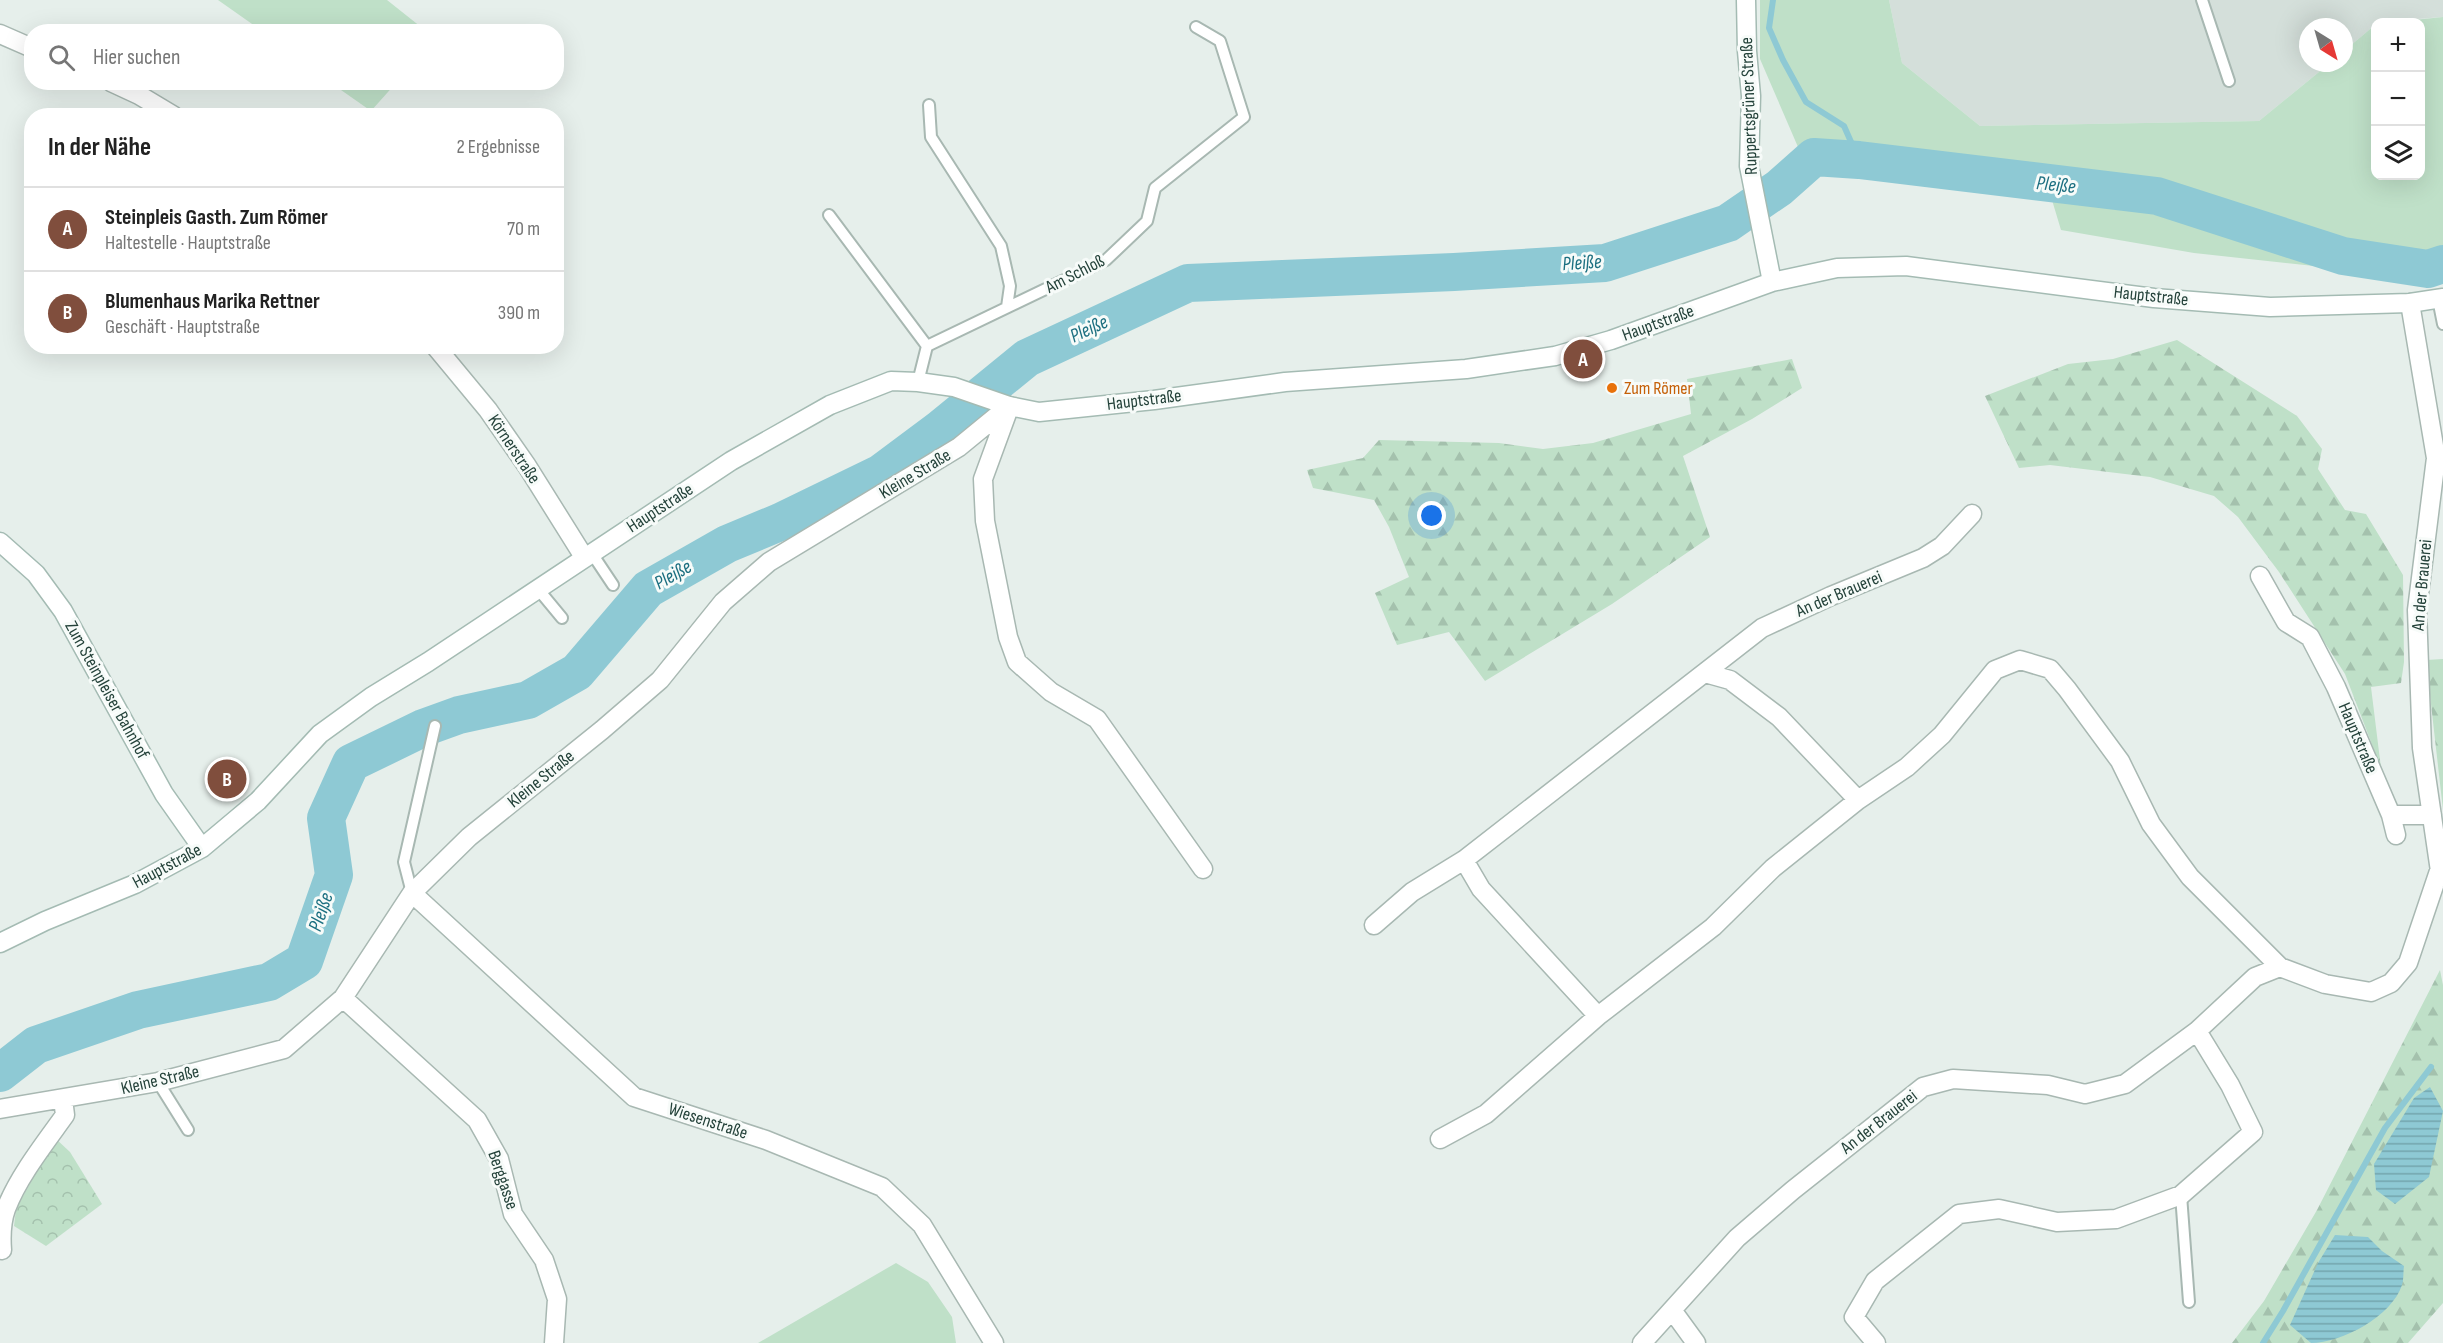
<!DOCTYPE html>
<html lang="de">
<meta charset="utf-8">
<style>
body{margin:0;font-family:"Sofia Sans Condensed",sans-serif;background:#f2f2f2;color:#222}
.controls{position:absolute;right:18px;top:18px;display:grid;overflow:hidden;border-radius:12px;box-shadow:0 6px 24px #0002}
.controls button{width:54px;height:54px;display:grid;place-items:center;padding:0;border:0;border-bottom:2px solid #e0e0e0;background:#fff;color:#222;font:30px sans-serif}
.compass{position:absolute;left:2299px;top:18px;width:54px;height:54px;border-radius:50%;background:#fff;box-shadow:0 6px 24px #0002;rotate:143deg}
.you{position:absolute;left:1432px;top:516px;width:21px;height:21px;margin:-15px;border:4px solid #fff;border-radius:50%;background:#1a73e8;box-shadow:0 0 0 9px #1a73e833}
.badge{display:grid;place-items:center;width:39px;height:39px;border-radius:50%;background:#804e3d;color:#fff;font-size:20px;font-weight:700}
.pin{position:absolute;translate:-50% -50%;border:3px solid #fff;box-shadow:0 2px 6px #0006}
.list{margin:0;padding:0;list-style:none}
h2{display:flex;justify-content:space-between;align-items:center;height:78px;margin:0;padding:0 24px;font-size:26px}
h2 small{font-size:20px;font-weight:400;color:#767676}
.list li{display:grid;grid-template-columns:39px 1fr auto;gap:18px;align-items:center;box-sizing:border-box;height:84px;padding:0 24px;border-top:2px solid #e0e0e0}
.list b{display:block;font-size:22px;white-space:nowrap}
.list p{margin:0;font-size:20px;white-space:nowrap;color:#767676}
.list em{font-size:20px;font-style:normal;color:#767676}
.icon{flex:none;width:33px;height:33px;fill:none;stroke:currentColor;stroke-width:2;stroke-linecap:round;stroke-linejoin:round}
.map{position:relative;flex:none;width:2443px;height:1343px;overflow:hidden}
.search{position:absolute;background:#fff;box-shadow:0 6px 24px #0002;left:24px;top:24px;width:540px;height:66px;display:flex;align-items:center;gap:15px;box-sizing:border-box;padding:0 21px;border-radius:24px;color:#767676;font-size:22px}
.panel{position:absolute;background:#fff;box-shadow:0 6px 24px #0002;left:24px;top:108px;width:540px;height:246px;border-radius:24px}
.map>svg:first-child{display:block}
.built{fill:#d4dfda}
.grass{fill:#bfe0c8}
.forest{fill:url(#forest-firs)}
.park{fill:url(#park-crowns)}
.water{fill:url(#water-rules)}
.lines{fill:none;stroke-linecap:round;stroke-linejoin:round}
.stream{stroke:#8ec9d4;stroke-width:6}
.river{stroke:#8ec9d4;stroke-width:38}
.lane-casing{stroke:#a8b8b2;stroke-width:14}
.street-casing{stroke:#a8b8b2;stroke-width:21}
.secondary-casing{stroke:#a4bbb3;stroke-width:21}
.lane{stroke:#fff;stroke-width:10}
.street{stroke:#fff;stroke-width:18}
.secondary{stroke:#fff;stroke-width:18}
.food-dot{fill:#e8710a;stroke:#f7fbf9;stroke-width:2}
.labels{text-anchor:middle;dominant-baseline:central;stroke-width:6;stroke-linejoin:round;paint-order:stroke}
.street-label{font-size:18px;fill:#24423a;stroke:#f7fbf9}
.food-label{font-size:18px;fill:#c56008;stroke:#f7fbf9;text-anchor:start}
.water-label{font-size:20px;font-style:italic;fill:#1c6f80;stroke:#f7fbf9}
</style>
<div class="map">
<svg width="2443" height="1343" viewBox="0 0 2443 1343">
<defs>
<pattern id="forest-firs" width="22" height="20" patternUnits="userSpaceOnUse" patternTransform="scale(1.5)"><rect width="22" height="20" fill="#bfe0c8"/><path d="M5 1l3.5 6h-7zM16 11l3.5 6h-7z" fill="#a4c1ad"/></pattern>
<pattern id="park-crowns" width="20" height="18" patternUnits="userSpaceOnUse" patternTransform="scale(1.5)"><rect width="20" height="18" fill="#bfe0c8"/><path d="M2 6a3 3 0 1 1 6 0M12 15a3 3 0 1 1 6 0" fill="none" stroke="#a4c1ad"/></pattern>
<pattern id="water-rules" width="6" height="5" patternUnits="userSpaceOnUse" patternTransform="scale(1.5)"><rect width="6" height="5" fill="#8ec9d4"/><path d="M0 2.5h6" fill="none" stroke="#74a5ad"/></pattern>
</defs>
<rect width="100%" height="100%" fill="#e6efeb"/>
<path class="built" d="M1889 0H2443V17L2376 22 2375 25 2344 51V27H2308V63H2330L2259 121 1980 126 1902 63Z"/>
<path class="grass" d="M218 0H387L426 31H262Z
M1760 0H1889L1902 63 1980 126 2259 121 2330 63H2344V51L2375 25 2376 176H2420V22H2394L2443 17V274L2416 277 2194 253 2061 230 2049 190 1798 147 1760 59Z
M331 83 396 82V83L371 111Z
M896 1263 928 1282 952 1317 956 1343H758Z"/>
<path class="forest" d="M2177 340 2297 416 2322 449 2318 469 2345 510 2366 514 2403 575 2404 662 2401 683 2371 687 2381 768 2345 674 2279 572 2238 517 2214 496 2150 477 2050 465 2019 468 1985 396 2068 364 2113 359Z
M1792 359 1802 388 1752 419 1683 456 1710 537 1612 604 1485 681 1449 632 1397 645 1375 593 1409 577 1389 527 1374 500 1313 488 1307 470 1363 458 1379 440 1499 443 1543 449 1593 443 1691 414 1687 379Z
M2443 659V810L2426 660Z
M2440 970 2443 985V1303L2408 1343H2232L2264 1301 2317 1210Z"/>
<path class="park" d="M55 1138 70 1152 102 1204 46 1246 14 1226 16 1209Z"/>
<path class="water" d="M2430 1087 2443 1111 2429 1177 2395 1204 2376 1190 2374 1164 2414 1098Z
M2335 1235 2368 1237 2382 1251 2404 1266C2403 1272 2404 1279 2402 1285 2392 1316 2342 1343 2311 1343L2290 1325 2318 1263Z"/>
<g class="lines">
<path class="stream" d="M1773 0 1769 28 1783 60 1806 102 1844 126 1859 160
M2263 1343 2283 1311 2385 1128 2431 1067"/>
<path class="river" d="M0 1073 36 1045 138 1010 269 982 304 961 334 875 326 818 351 763 423 728 459 715 528 700 577 672 648 589 727 544 780 522 881 473 940 429 1027 358 1188 283 1454 272 1605 263 1728 223 1779 188 1814 157 1859 160 2157 196 2343 256 2428 269 2443 264"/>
<g class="lane-casing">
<path id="lane" d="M2202 0 2229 81
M929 105 931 137 1001 246 1010 286 1007 307
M829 215 927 346
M2438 299 2443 324
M918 382 927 346 1106 260 1147 221 1155 188 1244 117 1220 41 1196 27
M591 552 613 585
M538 589 562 618
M412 893 404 862 435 726
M158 1082 188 1130
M2181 1195 2189 1302"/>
</g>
<g class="street-casing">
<path id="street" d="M0 34 32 48
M111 82 139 95 174 116
M2410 303 2436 458 2417 610 2422 748 2441 878
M435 346 488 410 527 466 584 557
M1009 408 983 479 985 521 1008 637 1017 662 1051 692 1097 719 1203 869
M2260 576 2286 622 2310 637 2336 687 2391 815 2396 835
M1705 673 1730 680 1779 717 1858 800
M2391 815H2432
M1464 860 1481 889 1598 1016
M412 893 634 1097 766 1140 882 1187 922 1225 994 1343
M1374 925 1412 892 1464 860 1762 628 1831 596 1923 558 1942 546 1972 514
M343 998 477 1120 499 1159 513 1214 544 1260 557 1299 554 1343
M0 1109 158 1082 284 1049 343 998 412 893 469 837 602 730 660 680 723 602 769 562 959 447 1009 406
M1440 1139 1486 1114 1598 1016 1713 927 1773 868 1858 800 1907 767 1942 735 1995 670 2020 660 2050 669 2067 689 2120 761 2151 824 2190 877 2280 967 2325 984 2371 992 2391 983 2408 963 2440 868
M2 1250C1 1237 1 1223 6 1209 18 1177 45 1143 65 1115L63 1099
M1672 1310 1696 1343
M1642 1343 1737 1238 1793 1190 1923 1087 1953 1079 2048 1085 2085 1094 2125 1084 2197 1031 2255 977 2280 967
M1876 1343 1854 1317 1875 1281 1959 1214 1999 1209 2057 1222 2116 1219 2181 1195 2253 1132 2230 1085 2197 1031"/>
</g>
<g class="secondary-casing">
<path id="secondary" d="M1746 0 1747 51 1751 96 1749 166 1772 282
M0 542 36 574 63 611 164 794 202 848
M0 943 45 921 135 884 202 848 258 801 320 734 371 697 428 662 731 461 830 405 891 381 918 382 954 387 1009 406 1039 412 1154 400 1285 382 1466 369 1555 356 1611 340 1772 282 1837 268 1906 266 2154 298 2270 307 2410 303 2443 298"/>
</g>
<use href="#lane" class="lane"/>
<use href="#street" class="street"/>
<use href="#secondary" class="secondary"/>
</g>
<circle class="food-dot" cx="1612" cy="388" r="6"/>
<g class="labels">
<g class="street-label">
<text transform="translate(1749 106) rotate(-92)">Ruppertsgrüner Straße</text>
<text transform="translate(1075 274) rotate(-27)">Am Schloß</text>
<text transform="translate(2151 296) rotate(6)">Hauptstraße</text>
<text transform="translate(1658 323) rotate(-20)">Hauptstraße</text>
<text transform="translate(1144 400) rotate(-7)">Hauptstraße</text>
<text transform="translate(514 449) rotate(56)">Körnerstraße</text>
<text transform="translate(915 474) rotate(-31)">Kleine Straße</text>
<text transform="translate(660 508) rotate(-33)">Hauptstraße</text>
<text transform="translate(2422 585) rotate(-85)">An der Brauerei</text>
<text transform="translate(1839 594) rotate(-23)">An der Brauerei</text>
<text transform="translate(107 690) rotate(61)">Zum Steinpleiser Bahnhof</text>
<text transform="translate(2358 738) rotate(67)">Hauptstraße</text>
<text transform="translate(541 779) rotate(-39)">Kleine Straße</text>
<text transform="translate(167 866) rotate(-28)">Hauptstraße</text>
<text transform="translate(160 1080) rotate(-13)">Kleine Straße</text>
<text transform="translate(708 1121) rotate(18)">Wiesenstraße</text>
<text transform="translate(1879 1122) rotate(-38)">An der Brauerei</text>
<text transform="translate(503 1180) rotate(71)">Berggasse</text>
</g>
<g class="food-label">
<text x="1624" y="388">Zum Römer</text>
</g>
<g class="water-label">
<text transform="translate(2056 185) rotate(6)">Pleiße</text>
<text transform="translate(1582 263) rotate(-4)">Pleiße</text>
<text transform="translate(1089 329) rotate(-25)">Pleiße</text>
<text transform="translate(673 575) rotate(-30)">Pleiße</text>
<text transform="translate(321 912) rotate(-71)">Pleiße</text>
</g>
</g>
</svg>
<div class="controls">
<button>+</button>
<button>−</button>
<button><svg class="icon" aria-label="layers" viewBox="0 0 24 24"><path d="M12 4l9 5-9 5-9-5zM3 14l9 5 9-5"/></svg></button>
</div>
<svg class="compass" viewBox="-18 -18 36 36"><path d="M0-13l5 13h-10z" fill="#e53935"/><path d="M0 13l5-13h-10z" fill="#767676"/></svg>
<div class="you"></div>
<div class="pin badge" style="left:1583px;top:359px">A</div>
<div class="pin badge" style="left:227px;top:779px">B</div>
<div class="search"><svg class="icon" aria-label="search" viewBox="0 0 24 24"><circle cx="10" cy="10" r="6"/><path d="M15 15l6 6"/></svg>Hier suchen</div>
<section class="panel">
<h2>In der Nähe<small>2 Ergebnisse</small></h2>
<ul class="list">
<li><span class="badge">A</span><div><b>Steinpleis Gasth. Zum Römer</b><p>Haltestelle · Hauptstraße</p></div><em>70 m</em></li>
<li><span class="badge">B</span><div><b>Blumenhaus Marika Rettner</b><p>Geschäft · Hauptstraße</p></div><em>390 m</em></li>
</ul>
</section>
</div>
